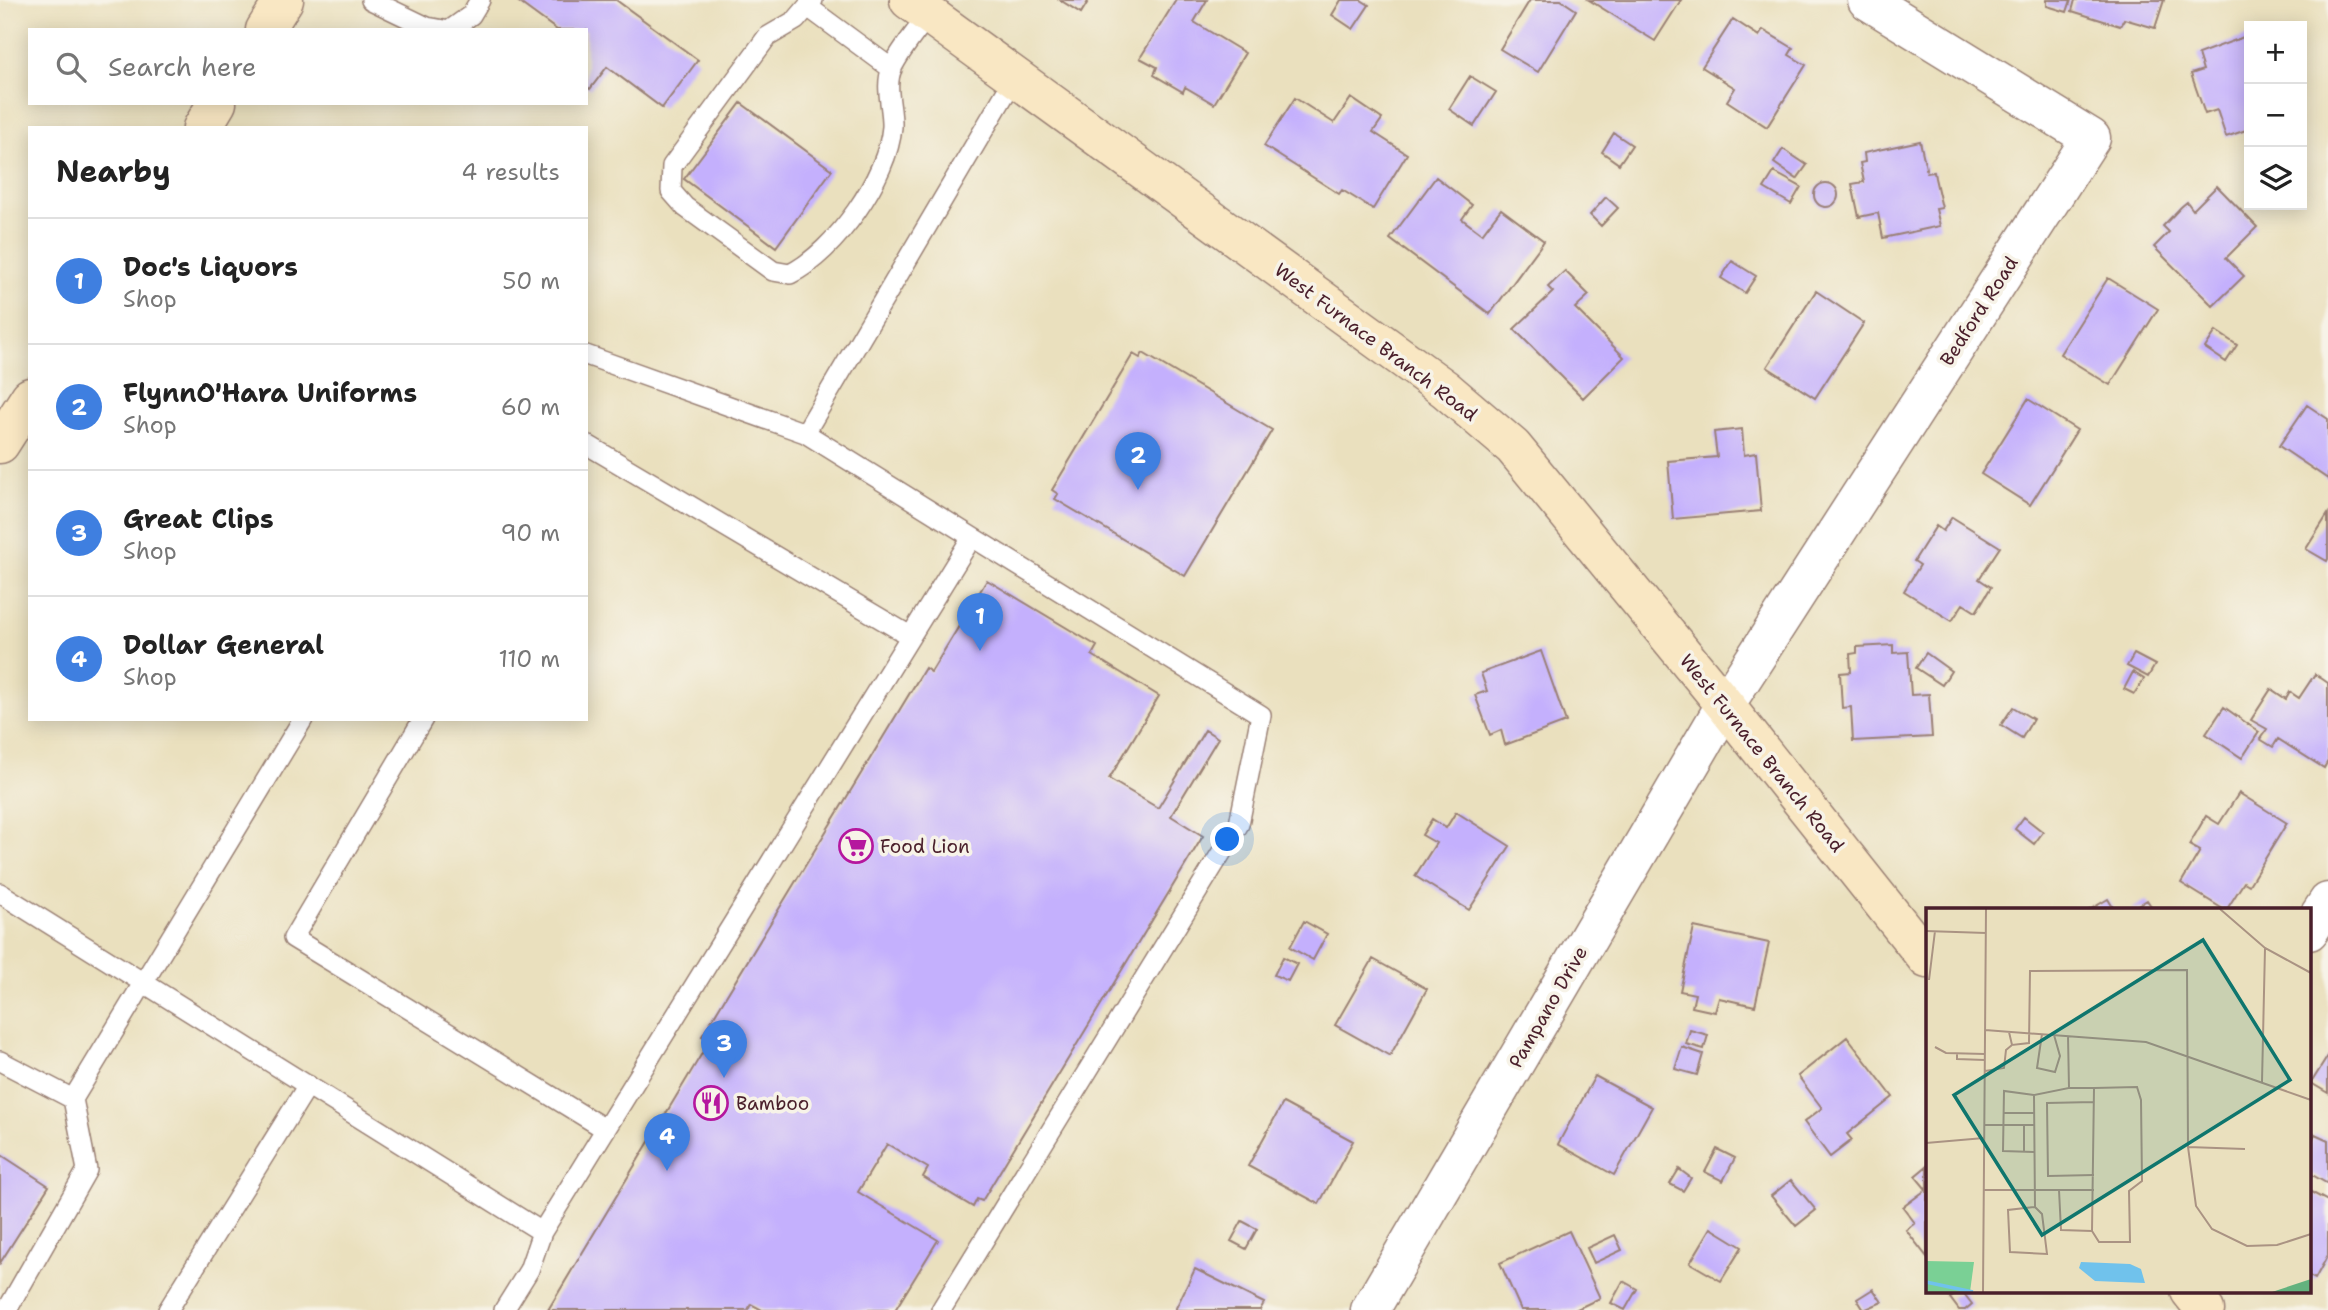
<!DOCTYPE html>
<meta charset="utf-8">
<style>
body{margin:0;font-family:"Shantell Sans",sans-serif;background:#f2f2f2;color:#222}
.controls{position:absolute;right:21px;top:21px;display:grid;overflow:hidden;border-radius:0px;box-shadow:0 4px 18px #0003}
.controls button{width:63px;height:63px;display:grid;place-items:center;padding:0;border:0;border-bottom:2px solid #e0e0e0;background:#fff;color:#222;font:35px sans-serif}
.you{position:absolute;left:1228px;top:840px;width:24px;height:24px;margin:-18px;border:5px solid #fff;border-radius:50%;background:#1a73e8;box-shadow:0 0 0 10px #1a73e833}
.badge{display:grid;place-items:center;width:46px;height:46px;border-radius:50%;background:#111827;color:#fff;font-size:23px;font-weight:700}
.pin{position:absolute;translate:-50% -58px;filter:drop-shadow(0 2px 4px #0008)}
.pin::after{content:'';position:absolute;top:37px;width:24px;height:21px;background:inherit;clip-path:polygon(0 0,100% 0,50% 100%)}
.list{margin:0;padding:0;list-style:none}
h2{display:flex;justify-content:space-between;align-items:center;height:91px;margin:0;padding:0 28px;font-size:30px}
h2 small{font-size:23px;font-weight:400;color:#767676}
.list li{display:grid;grid-template-columns:46px 1fr auto;gap:21px;align-items:center;box-sizing:border-box;height:126px;padding:0 28px;border-top:2px solid #e0e0e0}
.list b{display:block;font-size:26px;white-space:nowrap}
.list p{margin:0;font-size:23px;white-space:nowrap;color:#767676}
.list em{font-size:23px;font-style:normal;color:#767676}
.icon{flex:none;width:38px;height:38px;fill:none;stroke:currentColor;stroke-width:2;stroke-linecap:round;stroke-linejoin:round}
.map{position:relative;flex:none;width:2328px;height:1310px;overflow:hidden}
.search{position:absolute;background:#fff;box-shadow:0 4px 18px #0003;left:28px;top:28px;width:560px;height:77px;display:flex;align-items:center;gap:18px;box-sizing:border-box;padding:0 24px;border-radius:0px;color:#767676;font-size:26px}
.panel{position:absolute;background:#fff;box-shadow:0 4px 18px #0003;left:28px;top:126px;width:560px;height:595px;border-radius:0px}
.map>svg:first-child{display:block}
.building{fill:#c4b0fd}
.lines{fill:none;stroke-linecap:round;stroke-linejoin:round}
.lane-casing{stroke:#9a8074;stroke-width:22}
.street-casing{stroke:#9a8074;stroke-width:41}
.secondary-casing{stroke:#9a8074;stroke-width:41}
.lane{stroke:#fff;stroke-width:19}
.street{stroke:#fff;stroke-width:38}
.secondary{stroke:#f9e7c3;stroke-width:38}
.labels{text-anchor:middle;dominant-baseline:central;stroke-width:7;stroke-linejoin:round;paint-order:stroke}
.street-label{font-size:19px;fill:#4a1f2b;stroke:#f7f3e8}
.poi-label{font-size:19px;fill:#4a1f2b;stroke:#f7f3e8;text-anchor:start}
.inset-river{fill:none;stroke:#70c2ec;stroke-width:3.5}
.inset-road{fill:none;stroke:#aa9383;stroke-width:2}
.view{fill:#0f766e;fill-opacity:0.15;stroke:#0f766e;stroke-width:3.5}
.inset-edge{fill:none;stroke:#4a1f2b;stroke-width:3.5}
</style>
<div class="map">
<svg width="2328" height="1310" viewBox="0 0 2328 1310">
<rect width="100%" height="100%" fill="#f7f3e8"/>
<filter id="ink" filterUnits="userSpaceOnUse"><feTurbulence type="fractalNoise" baseFrequency=".0143" numOctaves="2"/><feDisplacementMap in="SourceGraphic" scale="14" xChannelSelector="R" yChannelSelector="G"/><feConvolveMatrix kernelMatrix="1 2 1 2 8 2 1 2 1" color-interpolation-filters="sRGB"/></filter>
<filter id="wash" filterUnits="userSpaceOnUse"><feTurbulence type="fractalNoise" baseFrequency=".00686" numOctaves="4" result="noise"/><feDisplacementMap in="SourceGraphic" scale="28" xChannelSelector="R" yChannelSelector="G"/><feGaussianBlur stdDeviation="1.57" result="paint"/><feColorMatrix in="noise" values="0 0 0 0 0 0 0 0 0 0 0 0 0 0 0 0 0 1.4 0 .05"/><feComposite in="paint" operator="in"/></filter>
<g filter="url(#wash)">
<rect width="100%" height="100%" fill="#eae0be"/>
<g id="blocks">
<path class="building" d="M516 0H616L698 60 662 108 607 67 590 89 586 86V30H557Z
M1060 0H1089L1081 13Z
M1176 0H1207L1194 22 1245 53 1214 104 1185 87 1183 92 1154 75 1157 67 1140 58Z
M1341 0H1361L1369 5 1353 29 1332 15Z
M1530 0H1561L1576 10 1538 72 1500 49Z
M1589 0H1681L1655 41Z
M2047 0H2071L2067 12 2047 6Z
M2075 0H2164L2155 28 2124 19 2120 26 2072 11Z
M1733 19 1759 36 1763 30 1793 48 1789 55 1806 65 1767 127 1727 101 1735 88 1702 67Z
M2249 35V129L2226 137 2217 110 2205 114 2191 74 2203 70 2198 54Z
M1470 76 1496 92 1474 126 1449 109Z
M1295 98 1334 123 1351 98 1382 119 1373 132 1407 154 1373 209 1342 190 1339 194 1264 146Z
M741 103 832 170 776 247 684 179Z
M1614 133 1632 145 1619 164 1602 152Z
M1920 141 1927 173 1934 172 1935 178 1942 208 1936 209 1940 226 1883 238 1878 213 1859 217 1852 184 1864 182 1860 163 1865 162 1864 153Z
M1783 149 1807 165 1797 179 1774 163Z
M1774 172 1801 187 1791 204 1764 188Z
M1436 177 1472 205 1462 219 1482 234 1501 209 1544 241 1490 314 1390 239Z
M1814 195a12 12 0 1 1 24 0a12 12 0 1 1-24 0Z
M2217 186 2257 227 2226 258 2244 276 2213 306 2154 247 2169 232 2163 226 2181 207 2187 202 2193 210Z
M1606 197 1618 208 1601 226 1590 215Z
M1732 261 1756 276 1745 293 1721 278Z
M1565 271 1589 295 1575 308 1624 357 1583 398 1514 329 1553 292 1548 287Z
M2108 278 2158 309 2110 385 2060 354Z
M1816 291 1864 323 1815 398 1767 367Z
M2216 331 2237 345 2226 362 2205 348Z
M1143 353 1272 430 1185 576 1055 499 1058 494 1052 490 1133 354 1140 358Z
M2028 399 2077 430 2030 505 1981 474Z
M2307 405 2328 419V479L2279 446Z
M1742 429 1744 455 1756 453 1761 511 1673 519 1668 461 1717 457 1714 432Z
M2328 514V559L2327 561 2306 549Z
M1952 517 2000 547 1979 579 1991 587 1976 612 1963 604 1952 621 1904 591 1920 565 1914 561 1936 526 1943 531Z
M987 580 1097 646 1092 655 1159 696 1109 779 1158 808 1205 730 1218 738 1171 816 1203 836 982 1201 977 1199 973 1207 923 1177 928 1168 887 1144 858 1192 938 1240 895 1310H762L751 1304 748 1310H548L710 1040 702 1036 925 668 931 672Z
M1893 645V653L1908 652 1911 695 1929 694 1932 737 1853 741 1851 707 1842 708 1840 673 1851 672 1850 654 1857 653V647Z
M1541 651 1566 722 1505 745 1501 730 1490 735 1475 695 1487 691 1481 673Z
M1926 653 1951 671 1942 685 1916 668Z
M2134 654 2155 665 2148 677 2127 666Z
M2133 672 2144 679 2134 694 2124 689Z
M2315 674 2328 683V761L2324 768 2278 739 2273 747 2260 739 2267 729 2251 720 2271 689 2286 699 2290 692 2299 698Z
M2013 707 2033 719 2022 738 2001 725Z
M2224 707 2259 732 2242 758 2206 734Z
M2239 793 2287 823 2249 885 2244 882 2227 909H2223L2181 883 2200 851 2189 845 2206 816 2219 824Z
M1456 812 1510 846 1469 910 1415 876 1436 843 1422 835 1432 819 1446 828Z
M2024 817 2043 832 2034 844 2015 829Z
M2108 899 2114 909H2091Z
M2147 900 2153 909H2132Z
M1304 921 1327 934 1313 960 1290 947Z
M1694 927 1769 943 1755 1006 1719 998 1715 1012 1692 1007 1695 994 1680 991Z
M1283 957 1297 964 1288 981 1274 975Z
M1373 959 1427 989 1390 1056 1335 1025Z
M1690 1030 1708 1035 1704 1049 1686 1044Z
M1847 1037 1893 1097 1847 1134 1852 1140 1830 1157 1804 1122 1822 1108 1798 1076Z
M1682 1047 1703 1054 1697 1075 1675 1069Z
M2328 1056V1093L2311 1083Z
M1595 1076 1652 1107 1614 1175 1558 1144Z
M1283 1103 1353 1141 1319 1204 1248 1166Z
M2315 1134 2328 1140V1184L2309 1173V1146Z
M1717 1149 1735 1158 1723 1181 1705 1172Z
M0 1154 49 1186 0 1263Z
M1927 1166V1187L1925 1188 1915 1176Z
M1679 1169 1691 1178 1683 1191 1670 1184Z
M1791 1180 1816 1210 1796 1226 1771 1196Z
M1927 1189V1257L1906 1230 1915 1223 1903 1207Z
M2309 1191 2328 1201V1255L2315 1279 2309 1276Z
M1242 1221 1257 1229 1246 1249 1231 1241Z
M1711 1228 1742 1247 1721 1281 1690 1263Z
M1569 1231 1600 1298 1575 1310H1521L1500 1263Z
M1615 1235 1622 1250 1594 1263 1587 1248Z
M1195 1269 1264 1303 1260 1310H1175Z
M1623 1281 1637 1289 1625 1310 1611 1303Z
M1873 1289 1882 1302 1864 1310 1857 1299Z
M1962 1291 1972 1304 1965 1310H1959L1950 1298Z"/>
</g>
</g>
<g filter="url(#ink)">
<use href="#blocks" fill-opacity="0" stroke="#9a8074" stroke-width="2"/>
<g class="lines">
<g class="lane-casing">
<path id="lane" d="M371 0 427 27 444 30
M813 0 796 20 767 37 672 166 671 191 685 207 773 271 790 274C835 252 888 177 892 127 893 108 884 87 892 68 901 49 917 31 929 14
M808 7 892 69
M450 30 471 15 480 0
M586 355 805 433 1015 77
M586 444 910 636
M423 719 293 938 605 1129
M0 893 542 1232
M0 1061 73 1099
M7 1310 87 1170 73 1099 303 719
M168 1310 308 1085
M504 1310 529 1270 542 1232 972 537 805 433
M941 1310 1239 824 1261 715 972 537"/>
</g>
<g class="street-casing">
<path id="street" d="M2309 931 2328 902
M1370 1310 1725 705 2091 138 1867 0"/>
</g>
<g class="secondary-casing">
<path id="secondary" d="M909 0 1445 389 1513 447 1725 705 1927 959
M265 30 284 0
M202 128 217 103
M0 444 30 397
M2190 1291 2205 1310"/>
</g>
<use href="#lane" class="lane"/>
<use href="#street" class="street"/>
<use href="#secondary" class="secondary"/>
</g>
</g>
<defs>
<g id="supermarket-ring" transform="scale(1.75)"><circle r="9.5" fill="#f7f3e8" stroke="#b5179e" stroke-width="1.5"/><path d="M-6-5.5h2.5l.6 2H6L4.5 2H-2.5L-4.4-4H-6ZM-1.5 3.2a1.3 1.3 0 1 0 .1 0ZM3 3.2a1.3 1.3 0 1 0 .1 0Z" fill="#b5179e"/></g>
<g id="restaurant-ring" transform="scale(1.75)"><circle r="9.5" fill="#f7f3e8" stroke="#b5179e" stroke-width="1.5"/><path d="M-5-6h1v4h1v-4h1v4h1v-4h1v5L-1.5 .5V6h-2V.5L-5-1ZM5-6V6H3V1.5H1.5Q1.5-4 5-6Z" fill="#b5179e"/></g>
</defs>
<g fill-rule="evenodd">
<use href="#supermarket-ring" x="856" y="846"/>
<use href="#restaurant-ring" x="711" y="1103"/>
</g>
<g class="labels">
<g class="street-label">
<text transform="translate(1979 311) rotate(-57)">Bedford Road</text>
<text transform="translate(1376 342) rotate(37)">West Furnace Branch Road</text>
<text transform="translate(1762 753) rotate(51)">West Furnace Branch Road</text>
<text transform="translate(1548 1007) rotate(-60)">Pampano Drive</text>
</g>
<g class="poi-label">
<text x="880" y="846">Food Lion</text>
<text x="736" y="1103">Bamboo</text>
</g>
</g>
<g transform="translate(1926 908)">
<rect width="385" height="385" fill="#eae0be"/>
<path d="M0 353 48 354 44 384H0Z" fill="#7ad095"/>
<path d="M385 371V384H345H346Z" fill="#63b27e"/>
<path d="M155 354 204 356 215 361 219 375 169 373 153 360Z" fill="#70c2ec"/>
<path class="inset-river" d="M0 374 47 384"/>
<path class="inset-road" d="M294 1 339 40 385 65M0 23 60 25M3 72 9 23M59 122 220 134 385 192M83 124 86 137 103 135 104 63 261 62 262 239 270 298 286 321 321 338 351 337 385 326M116 126 111 160 129 164 134 148 128 127M9 139 20 145 59 146M31 145V151L59 152M59 163 78 160 80 142 86 137M336 174 339 40M143 180H168L166 323M108 187 78 183 77 243 109 244M168 194 121 195 122 268 168 267M78 205H108M58 217H108M98 217V244M0 235 58 230M262 239 319 241M385 270V295M58 282H168M133 282 135 322 166 323 173 334H204L203 283 216 273 215 192 211 179 168 180M109 299 82 302 84 344 121 346 116 306 109 299 108 187 143 180 142 128M57 384 60 1"/>
<path class="view" d="M277 32 364 172 116 327 28 187Z"/>
<rect width="385" height="385" class="inset-edge"/>
</g>
</svg>
<div class="controls">
<button>+</button>
<button>−</button>
<button><svg class="icon" aria-label="layers" viewBox="0 0 24 24"><path d="M12 4l9 5-9 5-9-5zM3 14l9 5 9-5"/></svg></button>
</div>
<div class="you"></div>
<div class="pin badge" style="left:980px;top:651px;background:#3f7fe0">1</div>
<div class="pin badge" style="left:1138px;top:490px;background:#3f7fe0">2</div>
<div class="pin badge" style="left:724px;top:1078px;background:#3f7fe0">3</div>
<div class="pin badge" style="left:667px;top:1171px;background:#3f7fe0">4</div>
<div class="search"><svg class="icon" aria-label="search" viewBox="0 0 24 24"><circle cx="10" cy="10" r="6"/><path d="M15 15l6 6"/></svg>Search here</div>
<section class="panel">
<h2>Nearby<small>4 results</small></h2>
<ul class="list">
<li><span class="badge" style="background:#3f7fe0">1</span><div><b>Doc's Liquors</b><p>Shop</p></div><em>50 m</em></li>
<li><span class="badge" style="background:#3f7fe0">2</span><div><b>FlynnO'Hara Uniforms</b><p>Shop</p></div><em>60 m</em></li>
<li><span class="badge" style="background:#3f7fe0">3</span><div><b>Great Clips</b><p>Shop</p></div><em>90 m</em></li>
<li><span class="badge" style="background:#3f7fe0">4</span><div><b>Dollar General</b><p>Shop</p></div><em>110 m</em></li>
</ul>
</section>
</div>
